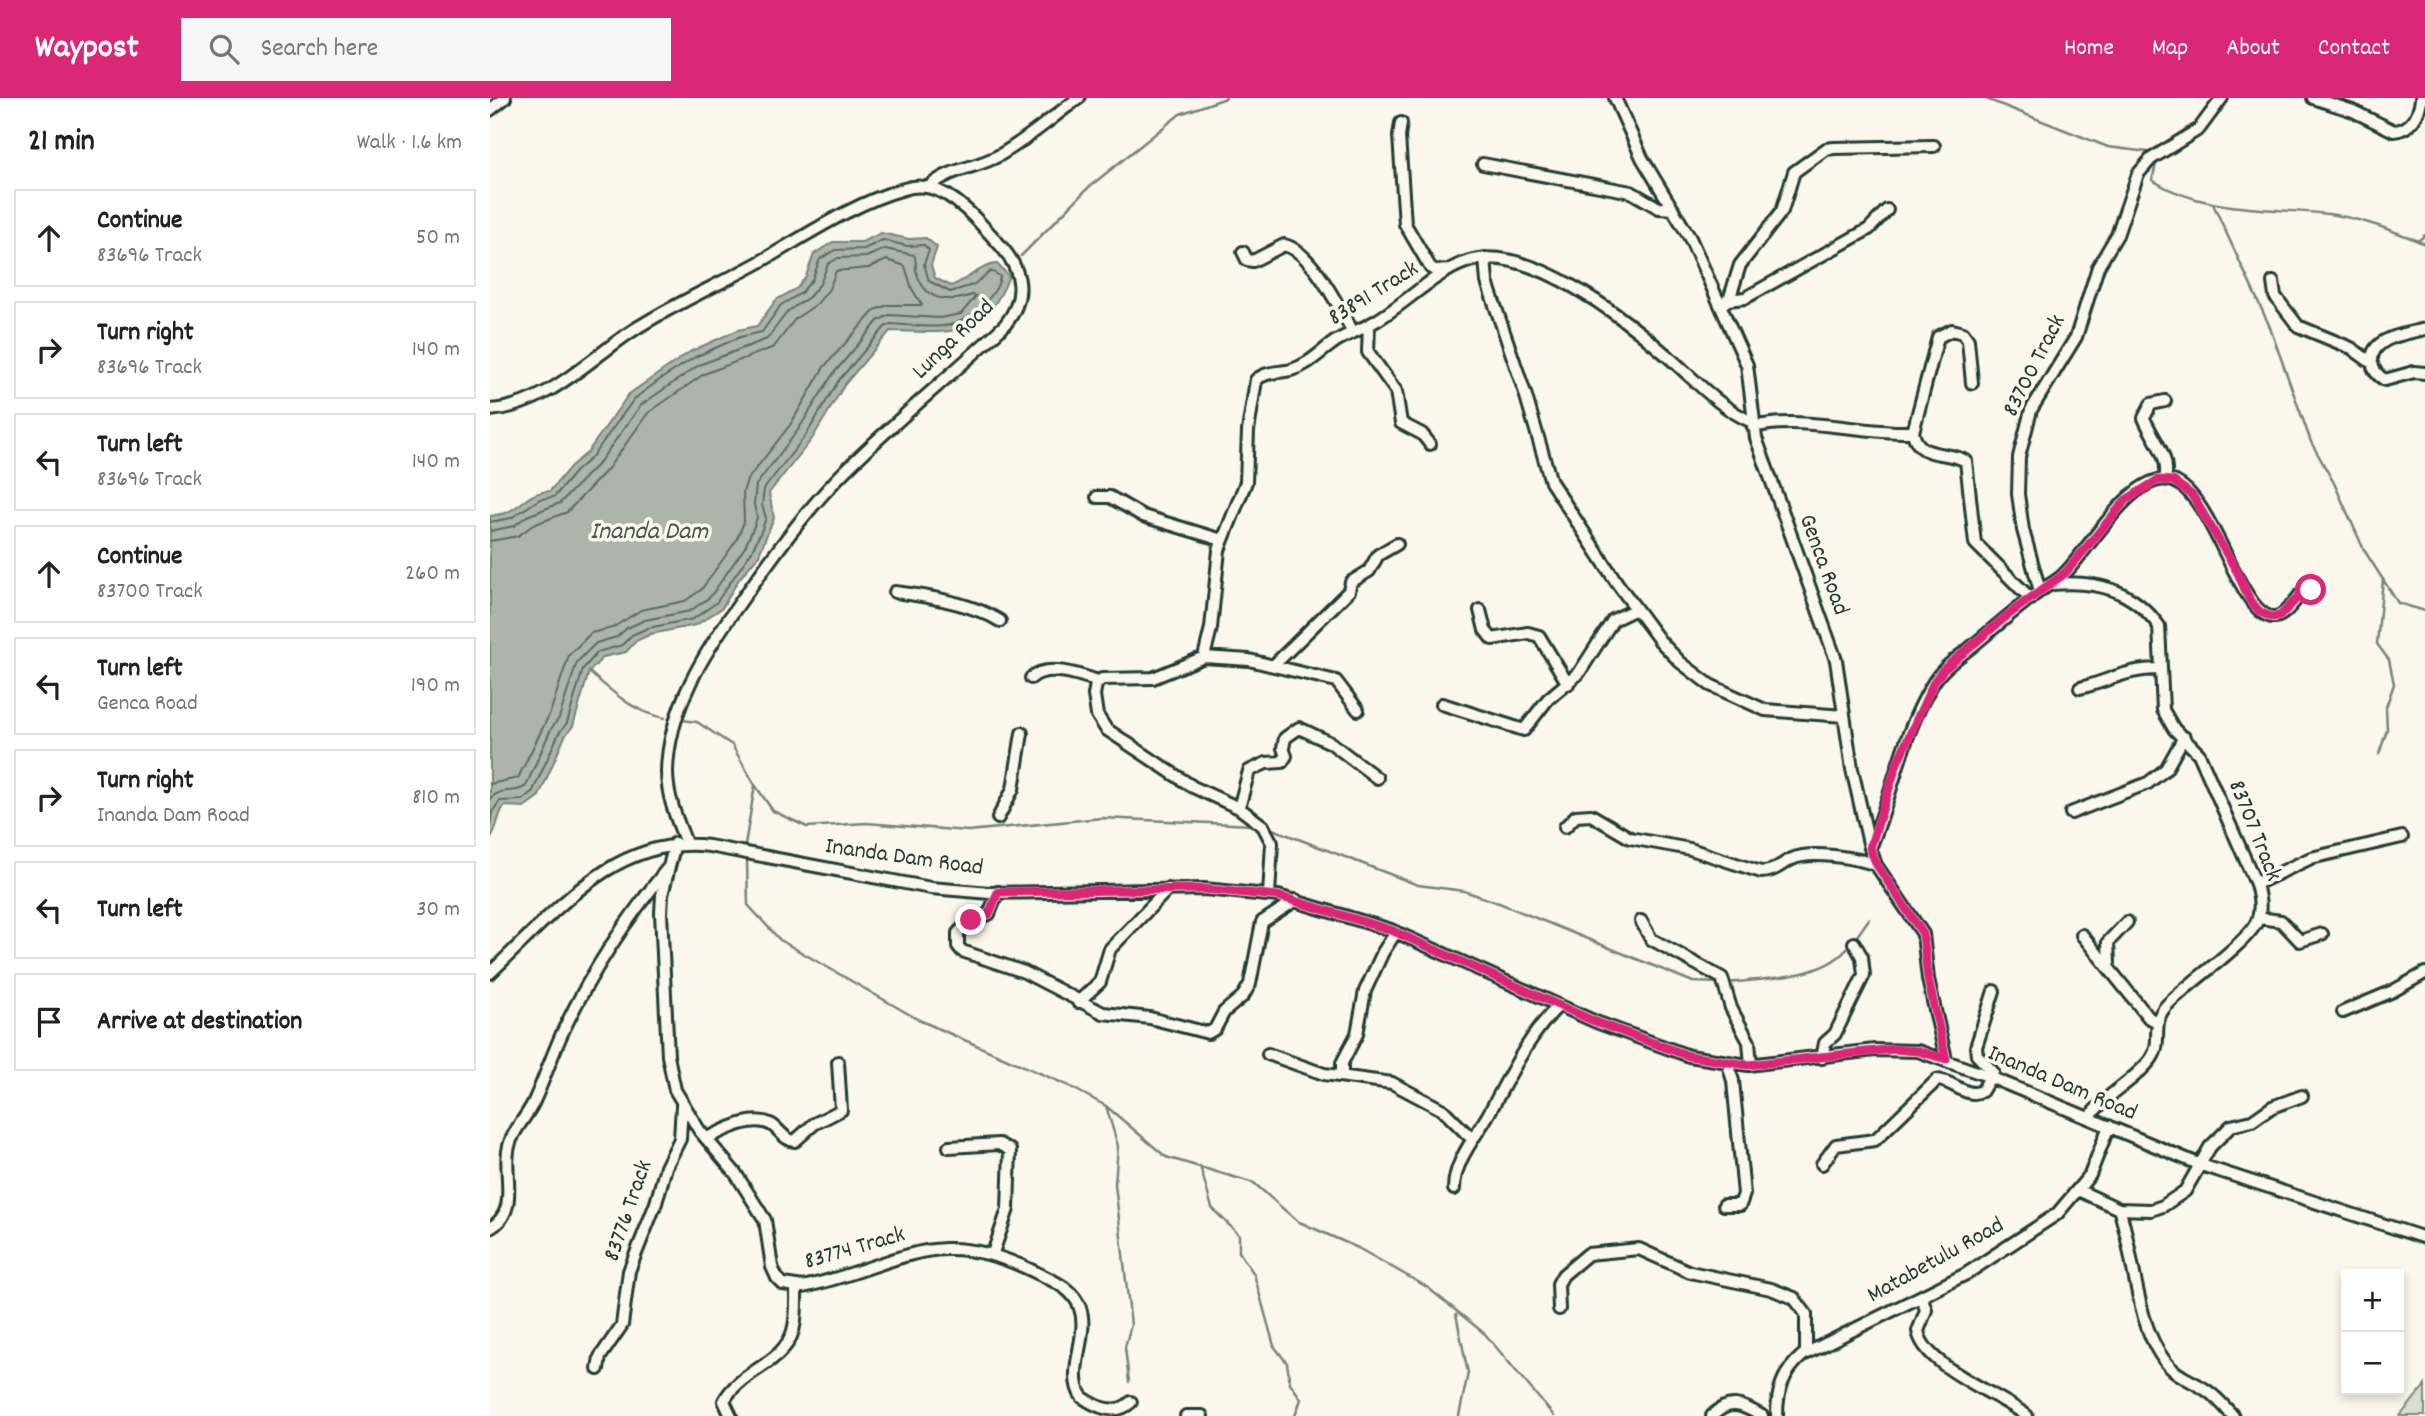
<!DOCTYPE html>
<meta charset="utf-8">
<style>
body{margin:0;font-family:Dekko,sans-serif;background:#f6f6f6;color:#222}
.controls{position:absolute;right:21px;bottom:21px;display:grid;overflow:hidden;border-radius:0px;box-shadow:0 4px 10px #0003}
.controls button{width:63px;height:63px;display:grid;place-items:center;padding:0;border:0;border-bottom:2px solid #e0e0e0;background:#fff;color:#222;font:35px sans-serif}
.stop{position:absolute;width:21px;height:21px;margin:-16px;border:5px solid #db2777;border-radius:50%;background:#fff}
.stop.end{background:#db2777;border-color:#fff;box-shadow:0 2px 7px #0008}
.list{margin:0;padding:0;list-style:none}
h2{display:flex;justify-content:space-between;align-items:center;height:91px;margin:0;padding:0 28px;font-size:30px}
h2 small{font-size:23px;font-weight:400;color:#767676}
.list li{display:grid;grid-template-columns:46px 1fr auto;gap:21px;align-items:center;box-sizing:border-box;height:98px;margin:0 14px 14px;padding:0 14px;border:2px solid #e0e0e0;border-radius:0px}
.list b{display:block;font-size:26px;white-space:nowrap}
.list p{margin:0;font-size:23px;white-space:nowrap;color:#767676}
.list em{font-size:23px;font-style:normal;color:#767676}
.icon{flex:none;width:38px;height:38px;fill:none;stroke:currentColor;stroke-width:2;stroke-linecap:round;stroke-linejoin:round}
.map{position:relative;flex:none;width:1935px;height:1318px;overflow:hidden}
header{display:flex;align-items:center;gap:42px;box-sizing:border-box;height:98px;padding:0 35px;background:#db2777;color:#fff}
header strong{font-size:33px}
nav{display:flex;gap:38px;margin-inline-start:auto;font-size:24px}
.search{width:490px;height:63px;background:#f6f6f6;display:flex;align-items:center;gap:18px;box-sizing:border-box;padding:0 24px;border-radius:0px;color:#767676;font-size:26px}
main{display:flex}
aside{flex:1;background:#fff}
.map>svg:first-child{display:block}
.green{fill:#dbdcd1;stroke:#7d8c82;stroke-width:2}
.water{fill:#adb4aa;stroke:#74847b;stroke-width:2}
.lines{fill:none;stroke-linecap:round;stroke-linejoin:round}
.shore{stroke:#586d63;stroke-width:2}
.stream{stroke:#74847b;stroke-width:2.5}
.minor-casing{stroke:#1f3d34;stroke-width:16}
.minor{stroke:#fbf7ec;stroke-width:10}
.route{stroke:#db2777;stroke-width:9}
.labels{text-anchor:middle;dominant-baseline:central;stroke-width:7;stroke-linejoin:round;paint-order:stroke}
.street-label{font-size:24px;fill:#1f3d34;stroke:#fbf7ec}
.water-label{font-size:26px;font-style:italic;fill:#425b52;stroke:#fbf7ec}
</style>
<header>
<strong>Waypost</strong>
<div class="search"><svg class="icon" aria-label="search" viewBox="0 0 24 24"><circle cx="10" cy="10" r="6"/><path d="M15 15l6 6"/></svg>Search here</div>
<nav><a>Home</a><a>Map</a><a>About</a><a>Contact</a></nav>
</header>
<main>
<aside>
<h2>21 min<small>Walk · 1.6 km</small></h2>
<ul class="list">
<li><svg class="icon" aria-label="ahead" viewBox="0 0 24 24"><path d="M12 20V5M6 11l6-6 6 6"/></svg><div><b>Continue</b><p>83696 Track</p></div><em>50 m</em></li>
<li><svg class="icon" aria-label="right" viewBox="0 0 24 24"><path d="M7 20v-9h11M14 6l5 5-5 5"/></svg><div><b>Turn right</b><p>83696 Track</p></div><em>140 m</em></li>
<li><svg class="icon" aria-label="left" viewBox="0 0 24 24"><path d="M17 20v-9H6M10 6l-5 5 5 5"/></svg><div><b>Turn left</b><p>83696 Track</p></div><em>140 m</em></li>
<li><svg class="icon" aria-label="ahead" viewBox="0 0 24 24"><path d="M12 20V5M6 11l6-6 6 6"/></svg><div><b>Continue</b><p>83700 Track</p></div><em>260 m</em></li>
<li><svg class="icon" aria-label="left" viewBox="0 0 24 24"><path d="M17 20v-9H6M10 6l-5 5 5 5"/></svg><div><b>Turn left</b><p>Genca Road</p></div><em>190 m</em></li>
<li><svg class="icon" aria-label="right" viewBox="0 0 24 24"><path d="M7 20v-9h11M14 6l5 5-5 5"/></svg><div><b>Turn right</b><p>Inanda Dam Road</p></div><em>810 m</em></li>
<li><svg class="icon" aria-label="left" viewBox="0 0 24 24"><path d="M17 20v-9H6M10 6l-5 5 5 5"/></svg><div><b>Turn left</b></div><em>30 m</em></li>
<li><svg class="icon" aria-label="arrive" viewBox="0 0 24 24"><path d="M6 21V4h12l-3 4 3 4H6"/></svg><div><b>Arrive at destination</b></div></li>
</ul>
</aside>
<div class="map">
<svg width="1935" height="1318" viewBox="0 0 1935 1318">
<rect width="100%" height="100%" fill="#fbf7ec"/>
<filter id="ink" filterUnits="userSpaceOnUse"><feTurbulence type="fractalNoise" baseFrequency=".0143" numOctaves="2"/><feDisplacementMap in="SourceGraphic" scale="14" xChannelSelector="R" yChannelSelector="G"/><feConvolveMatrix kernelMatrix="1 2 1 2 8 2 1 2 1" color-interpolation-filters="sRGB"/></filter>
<g filter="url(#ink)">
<path class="green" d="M1935 1287V1318H1910Z"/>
<path class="water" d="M391 135 419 141 436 140 447 149 441 167 445 180 461 188C476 182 494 166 507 166L519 178C494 244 458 234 400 233L355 286 322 341 279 395 284 420 278 434 269 457 249 481 232 510 206 527 161 536 146 543 136 554 113 559 99 574 83 628 75 638 49 698 34 709 14 708C7 719 8 730 0 741V418C5 417 13 416 18 414 34 406 39 394 60 393L81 368 97 355 139 296 201 253 248 232 267 228 286 202 307 190 316 178 324 156 343 144H372Z"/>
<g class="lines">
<path class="shore" d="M0 424 21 420 50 401 64 399 86 373 102 359 144 301 168 283 205 259 250 239 272 234 291 207 311 195 322 182 330 161 345 152 374 151 393 142 417 148 434 147 439 152 434 166 439 183 460 194 483 187 501 173 510 178C509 189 501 198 494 206 465 237 439 228 401 226L395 229 349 282 316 337 274 391 272 407 276 420 272 431 262 453 226 505 203 521 158 530 142 537 132 547 108 554 93 571 77 625 69 635 43 693 32 702 10 703 2 714 0 728
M0 433 24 428 37 418 70 405 109 365 151 307 209 267 277 241 298 213 319 199 330 186 338 166 348 160 376 159 395 151 424 157C427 162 425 166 426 172 433 202 456 206 482 197L486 198 471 216 450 220 399 217 388 223 343 276 308 332 266 387 264 406 267 420 264 428 255 449 220 499 200 513 155 522 137 530 127 539 106 545 87 564 69 620 61 631 36 688C25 697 11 688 0 701
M0 443 28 438 43 427 77 414 117 372 158 315 214 276 284 249 305 221 327 206 339 191 346 173 378 170 397 162 415 168 422 191 432 207H398L385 212 334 269 300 327 257 382 253 394 254 424 246 443 211 492 195 503 151 512 122 530 101 535 79 557 60 615 28 680 0 686"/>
<path class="stream" d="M1494 0 1618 49 1658 54
M1667 63 1662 82C1714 115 1778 109 1838 116 1871 120 1905 133 1935 146
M1723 106 1779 227 1821 344 1844 385 1874 452 1908 505 1935 513
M1928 143 1935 137
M531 158 599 89 690 16 736 0
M99 574C124 595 143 614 175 620
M192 622 207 624 242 647 265 687 255 747
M1889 656 1897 632 1896 609 1904 586 1899 562 1887 546 1893 481
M265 687 283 713 317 729 376 725 478 733 612 720 763 727
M777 729 928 787 974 793 1009 805 1203 884 1231 885
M257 764 258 807 290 842 429 922 579 988 616 1008 676 1059 764 1085 807 1123 868 1150 937 1189 995 1236 1064 1318
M1365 841 1379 821
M1238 885C1277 880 1337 881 1361 846
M616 1008 628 1048 625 1086 641 1227 635 1249 639 1284
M710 1068 722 1110 749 1137V1154L764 1176 784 1248 797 1265 800 1285 811 1301 805 1318
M966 1216 978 1275 969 1318"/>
<g class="minor-casing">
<path id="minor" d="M1125 0 1152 60 1200 140 1257 267 1266 340 1346 562 1362 671 1380 750 1386 767 1433 836 1438 881 1456 961
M1823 0 1863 13 1904 33C1921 32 1930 16 1931 0
M0 12 15 0
M911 25 909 38 915 126 940 169 946 173 959 172
M993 66 1141 94 1169 110 1183 111
M439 89C460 70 484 71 508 58 537 42 562 19 589 0
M753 154 757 162 763 163 794 147C822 153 849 210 863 234
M995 160 997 184 1035 295 1061 384 1127 485 1170 543 1190 564 1220 587 1275 612 1354 618
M1783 184 1785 198 1808 228 1861 250 1882 265
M1238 202 1255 200 1379 131 1397 112
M1232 207 1240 199 1250 167 1292 113 1304 74 1336 51 1344 50 1444 48
M879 227 878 254 906 293 911 325 932 336 940 346
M1935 231C1917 236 1880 239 1882 264 1883 273 1888 278 1895 282L1924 274 1935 275
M1482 285 1478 242 1473 235 1462 232 1448 239 1423 334C1428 362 1457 352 1476 363L1485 445 1541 501
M0 312C56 308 97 263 142 233 182 207 226 188 268 165 314 139 363 105 414 91 422 88 433 88 441 90 467 97 492 127 510 147 533 173 537 199 515 227 460 279 400 326 347 381 310 420 280 462 249 506 214 555 178 612 177 674 177 699 187 722 196 745
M1263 329C1314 317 1371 336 1423 334
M1675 381C1681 359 1662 340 1654 320L1661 306 1675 303
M607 399H620L653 418 732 442
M1562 486C1606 482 1642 491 1669 528L1673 612 1684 631 1709 656 1766 786C1769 798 1772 811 1767 823 1758 845 1698 885 1677 907 1659 926 1674 943 1661 961 1644 984 1615 996 1599 1020
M1550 493 1533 432 1528 396 1529 359 1541 312 1586 239 1608 169 1627 137 1648 76 1661 61 1709 31 1732 0
M405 494C437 498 482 505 510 523
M990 512 995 532 1002 541 1038 535 1049 538 1078 586
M714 559 721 530 729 452 756 384 758 333 766 282C776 273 789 275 801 272 819 267 831 253 846 243 858 236 872 231 884 224 916 206 947 171 983 162 1041 148 1133 219 1174 255 1204 280 1226 308 1262 324
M783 568 859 493 861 484 879 473 888 457 907 446
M541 580C557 565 590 577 608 583
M1590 590C1622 582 1635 571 1671 571
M952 606 1034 632 1058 601 1089 575 1123 522 1146 511
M749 710 759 673 776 665 792 664 796 658 793 650 795 640 809 630 841 645 887 680
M1581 715 1658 685 1676 671 1694 639
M508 720 523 691 532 635
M1075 729 1086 718 1101 717 1140 740 1200 751 1271 774C1285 774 1290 766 1302 761 1320 752 1368 760 1386 767
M185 745 172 797 171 815 178 958 185 992 209 1032 246 1076 275 1122 282 1169 287 1180 293 1186 313 1189C410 1168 443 1124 545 1174 563 1183 583 1190 590 1210 600 1238 575 1275 592 1299 608 1310 626 1318 641 1304
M1380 750C1403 696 1411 638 1442 587 1451 571 1466 561 1480 550 1503 531 1525 511 1550 493 1558 487 1568 483 1575 475 1599 452 1645 369 1683 383 1724 397 1750 522 1785 519 1795 518 1805 502 1812 495L1826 494
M1766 786 1821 760 1912 739
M508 794 499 816 481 822 468 835V848L472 853 534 874 613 915 660 920 718 935 725 931 734 914 753 898 760 886 772 824 806 802
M779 797 782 745 773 728 749 710 703 689 616 631 607 617 604 597 606 586 612 581 663 580 714 559 759 562 846 583 868 612
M1769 820 1791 823 1810 843 1832 836
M1151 823 1161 841 1232 880 1241 910 1259 944 1261 967
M1592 837 1659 920 1666 923
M1619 865 1618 844 1637 824
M0 875C64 816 124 736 219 748L441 790 500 795 714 791 788 798 901 832 1106 924 1199 958 1258 967 1385 952 1428 953 1495 977 1711 1067 1935 1140
M588 904 610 884 620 851 678 791
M1853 914 1903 893 1935 875
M778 956 834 976 902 985 953 1012 982 1041
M1332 960 1335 945 1345 936 1374 877 1372 859 1364 845
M852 976V965L867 936 875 893 893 854 906 834
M217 1040C235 1032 263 1016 282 1027 291 1033 294 1042 305 1043L324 1026 351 1012 348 964
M459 1049 509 1046 520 1052 518 1111 503 1155
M1332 1066 1346 1047 1385 1042 1447 982C1463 982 1476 1001 1492 993L1503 974 1487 957 1486 949 1504 893
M964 1091C964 1063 985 1040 998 1017 1020 978 1037 939 1069 907
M1588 1092 1629 1111 1661 1112 1673 1108 1695 1093 1720 1049 1741 1028 1762 1023 1782 1009 1812 998
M1234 1107H1250L1254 1096 1243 983 1238 966
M1629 1111C1645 1155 1645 1233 1680 1269 1689 1279 1705 1284 1716 1292 1727 1299 1735 1309 1743 1318
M0 1130C33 1112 9 1070 21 1042 27 1027 39 1016 45 1001 56 977 64 951 76 927 103 871 138 819 177 771
M1432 1200 1436 1212 1428 1233C1434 1269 1510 1296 1537 1318
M1069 1211 1068 1186 1073 1177 1098 1156 1149 1151 1200 1174 1281 1191 1304 1200 1316 1216V1254
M108 1271 110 1259 132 1227 139 1173 166 1105 176 1069 190 1041 192 1007
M241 1318 234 1303C250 1272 293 1267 303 1233 307 1219 306 1203 306 1188
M696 1318H712
M1222 1318C1240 1300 1252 1307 1272 1318
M1287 1318C1287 1292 1293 1274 1313 1257L1476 1176 1567 1116 1600 1077 1619 1028"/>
</g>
<use href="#minor" class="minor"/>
</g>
</g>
<g class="lines" filter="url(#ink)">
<path class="route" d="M481 822 499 816 508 794 714 791 788 798 901 832 1106 924 1199 958 1258 967 1404 951 1428 953 1456 961 1438 881 1433 836 1387 767 1380 750 1407 665 1444 584 1453 572 1515 519 1575 475 1636 402 1668 382 1683 383 1702 397 1748 475 1760 503 1770 514 1781 519 1790 518 1812 495 1821 492"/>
</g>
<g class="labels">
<g class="street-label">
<text transform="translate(884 196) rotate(-32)">83891 Track</text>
<text transform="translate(464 242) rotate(-44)">Lunga Road</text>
<text transform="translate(1545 268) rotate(-63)">83700 Track</text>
<text transform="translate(1333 467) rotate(70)">Genca Road</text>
<text transform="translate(1764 733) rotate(68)">83707 Track</text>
<text transform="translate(414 760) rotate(8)">Inanda Dam Road</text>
<text transform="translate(1572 986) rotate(23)">Inanda Dam Road</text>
<text transform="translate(139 1113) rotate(-71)">83776 Track</text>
<text transform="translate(365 1151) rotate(-16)">83774 Track</text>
<text transform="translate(1446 1163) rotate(-29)">Matabetulu Road</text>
</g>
<g class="water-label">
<text x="159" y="434">Inanda Dam</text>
</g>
</g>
</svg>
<div class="controls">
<button>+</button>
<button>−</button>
</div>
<div class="stop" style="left:1821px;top:492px"></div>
<div class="stop end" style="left:481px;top:822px"></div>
</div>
</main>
